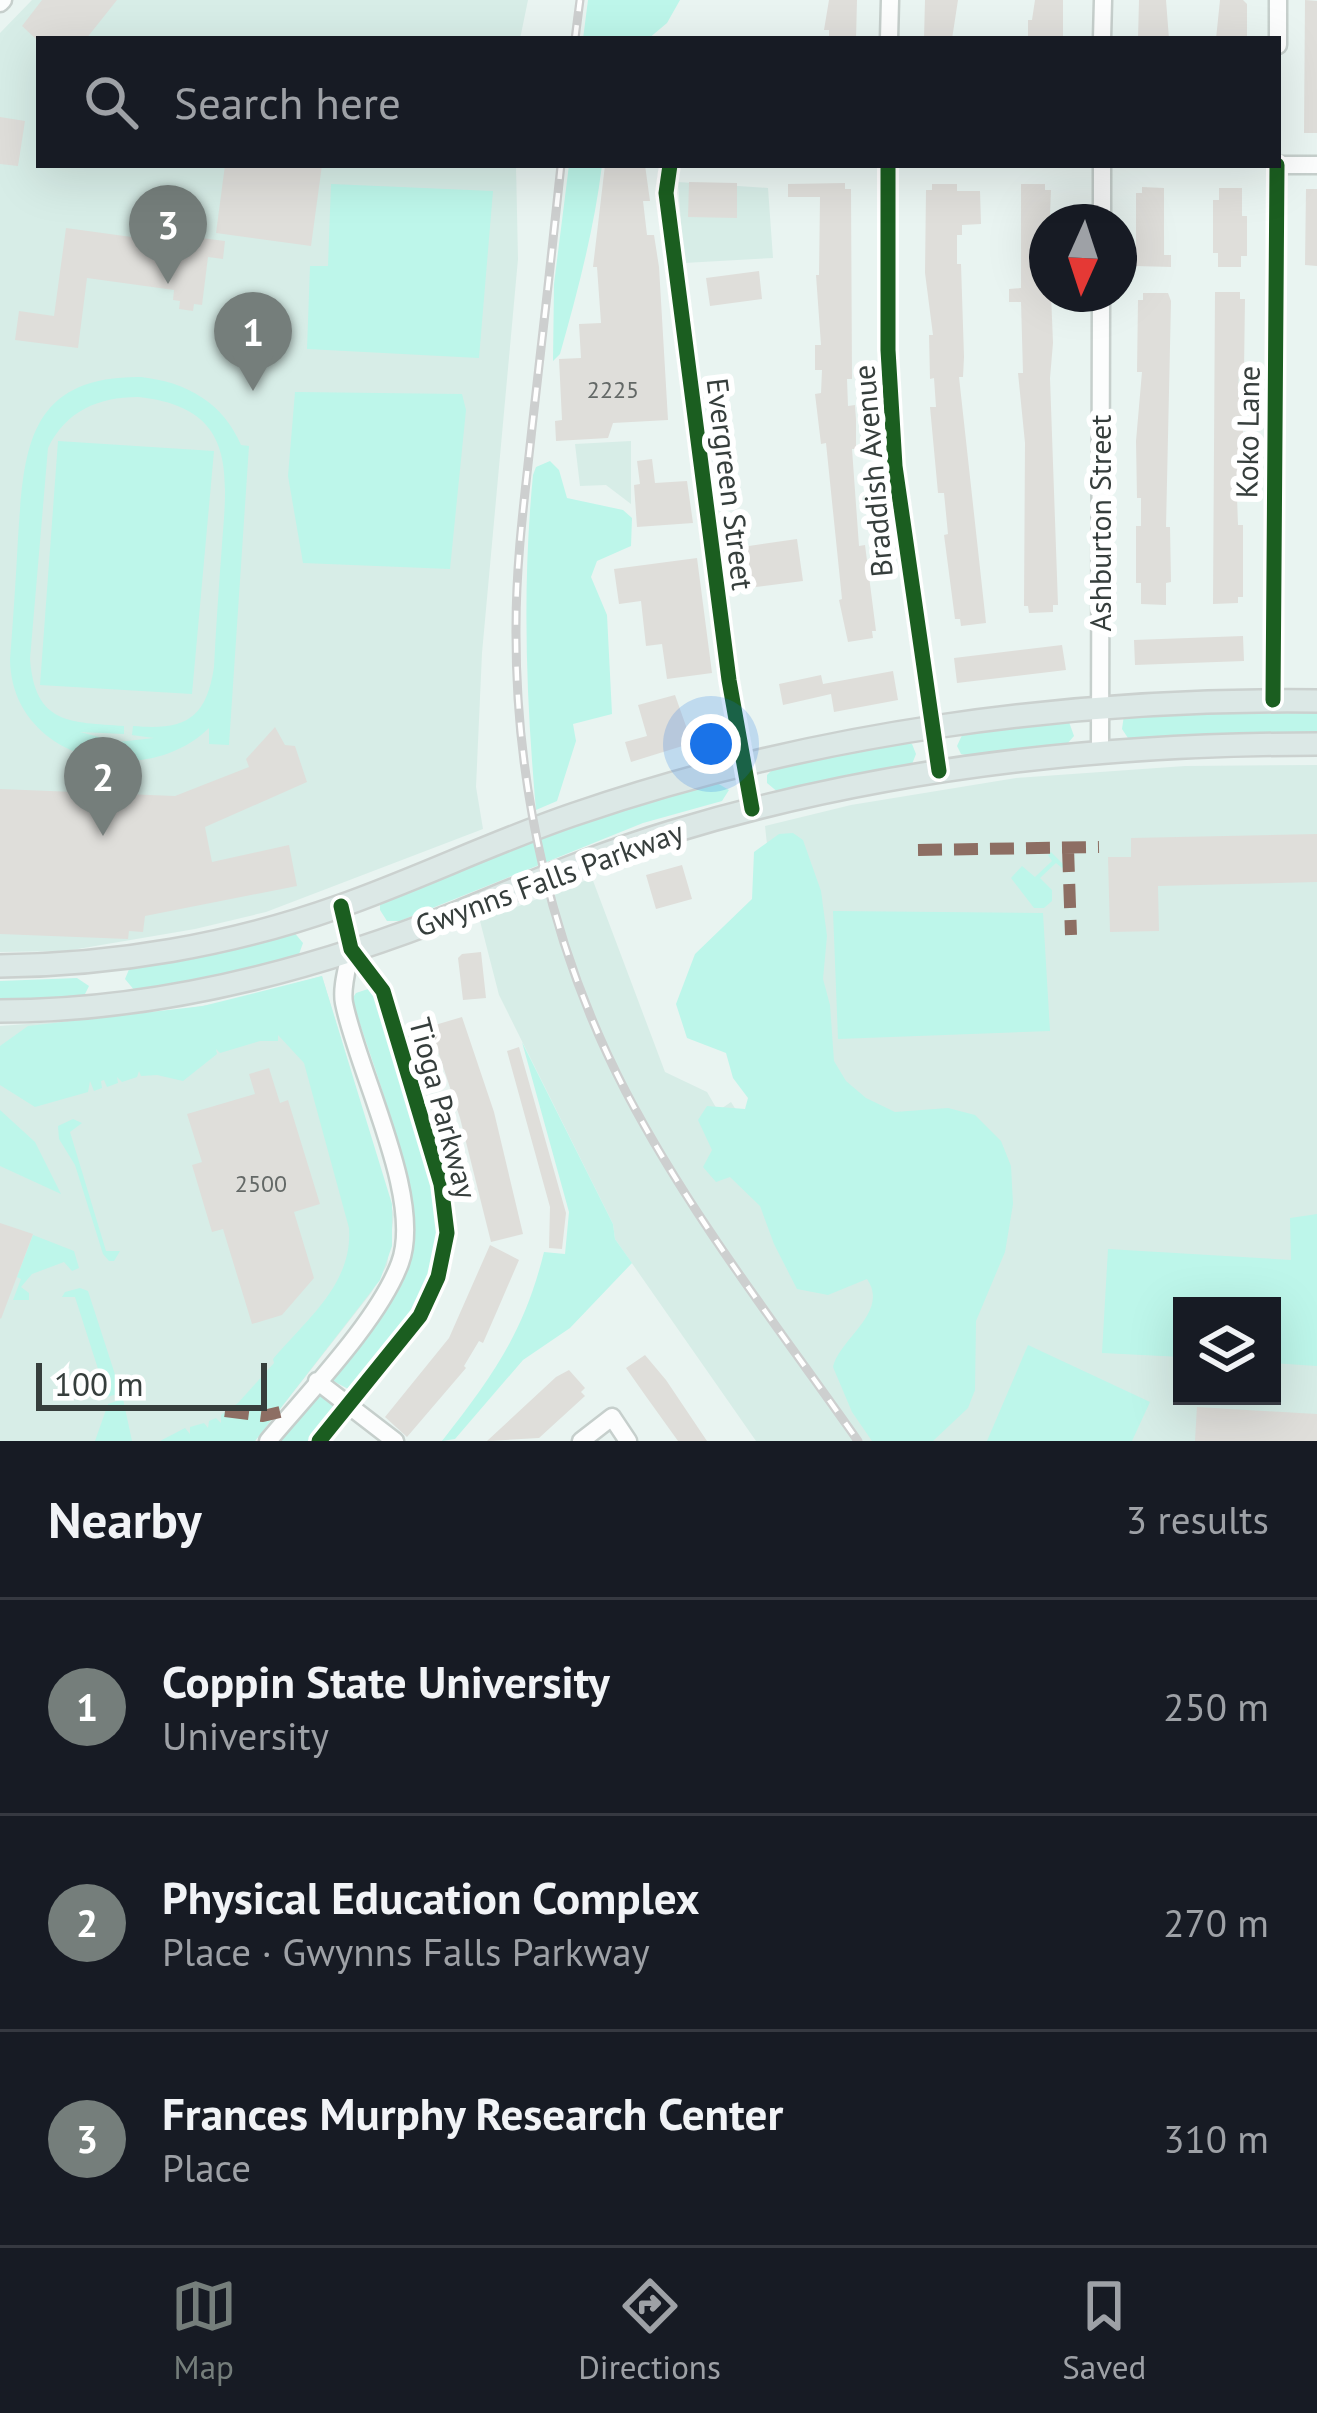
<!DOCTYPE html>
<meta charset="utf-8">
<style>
body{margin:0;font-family:"PT Sans",sans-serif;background:#20242c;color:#f1f3f6}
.controls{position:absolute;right:36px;bottom:36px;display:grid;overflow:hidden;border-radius:0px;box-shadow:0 12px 48px #0002}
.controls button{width:108px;height:108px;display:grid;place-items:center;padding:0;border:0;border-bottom:3px solid #363941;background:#171b24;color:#f1f3f6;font:60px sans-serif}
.compass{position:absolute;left:1029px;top:204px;width:108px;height:108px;border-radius:50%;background:#171b24;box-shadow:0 12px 48px #0002;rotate:183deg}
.scale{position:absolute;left:36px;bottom:30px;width:231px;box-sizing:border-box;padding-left:12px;border:6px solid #363e3c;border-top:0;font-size:33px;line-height:42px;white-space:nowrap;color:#363e3c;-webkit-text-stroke:9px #fff;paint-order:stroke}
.you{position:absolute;left:711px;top:744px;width:42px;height:42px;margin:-30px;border:9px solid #fff;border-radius:50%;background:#1a73e8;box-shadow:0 0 0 18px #1a73e833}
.badge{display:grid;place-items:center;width:78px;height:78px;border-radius:50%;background:#757e7b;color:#fff;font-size:39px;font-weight:700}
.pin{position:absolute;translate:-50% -99px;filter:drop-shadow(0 3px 6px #0008)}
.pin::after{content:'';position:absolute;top:63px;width:42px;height:36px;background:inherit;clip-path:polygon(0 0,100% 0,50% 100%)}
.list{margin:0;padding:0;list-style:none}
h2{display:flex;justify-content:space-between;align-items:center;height:156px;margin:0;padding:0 48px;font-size:51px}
h2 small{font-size:39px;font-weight:400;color:#9ea1a6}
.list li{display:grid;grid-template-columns:78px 1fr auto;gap:36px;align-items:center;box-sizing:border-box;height:216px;padding:0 48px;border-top:3px solid #363941}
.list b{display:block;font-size:45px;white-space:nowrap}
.list p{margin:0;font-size:39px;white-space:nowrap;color:#9ea1a6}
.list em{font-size:39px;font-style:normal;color:#9ea1a6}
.icon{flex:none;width:66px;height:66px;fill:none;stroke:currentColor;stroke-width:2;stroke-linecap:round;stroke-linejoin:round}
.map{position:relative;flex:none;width:1317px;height:1441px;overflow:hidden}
.search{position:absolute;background:#171b24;box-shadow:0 12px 48px #0002;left:36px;right:36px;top:36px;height:132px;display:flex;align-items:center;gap:30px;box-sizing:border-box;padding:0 42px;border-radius:0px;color:#9ea1a6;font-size:45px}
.sheet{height:804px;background:#171b24}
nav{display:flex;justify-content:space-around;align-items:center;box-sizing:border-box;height:168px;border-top:3px solid #363941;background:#171b24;font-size:33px;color:#9ea1a6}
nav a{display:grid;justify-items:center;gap:6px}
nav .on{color:#757e7b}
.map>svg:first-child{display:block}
.built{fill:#d7ede7;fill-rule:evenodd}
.green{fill:#bdf6ea;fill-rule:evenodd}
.building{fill:#dfdeda}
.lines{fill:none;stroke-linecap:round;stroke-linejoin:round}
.minor-casing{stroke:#c6cfcc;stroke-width:21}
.major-casing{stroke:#cbd1cf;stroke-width:26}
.minor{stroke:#fcfdfd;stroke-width:16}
.major{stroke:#dce8e6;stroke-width:21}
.rail-casing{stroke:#cdcfcf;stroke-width:9}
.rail{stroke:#fff;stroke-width:4.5;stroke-dasharray:14;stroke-linecap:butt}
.quiet{stroke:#8d6e63;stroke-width:12;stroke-dasharray:24 12;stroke-linecap:butt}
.cycleway-casing{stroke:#fff;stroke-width:22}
.cycleway{stroke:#1b5e20;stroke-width:15}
.labels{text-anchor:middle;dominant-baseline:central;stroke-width:12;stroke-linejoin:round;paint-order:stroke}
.number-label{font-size:24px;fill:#636866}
.street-label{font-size:30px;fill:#363e3c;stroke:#fff}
</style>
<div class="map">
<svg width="1317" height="1441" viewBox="0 0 1317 1441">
<rect width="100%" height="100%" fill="#e9f4f1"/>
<path class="built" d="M32 0H528L520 39H39V165H516L518 259 482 653 476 787 483 829 266 912 195 929 66 951 0 952V33Z
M678 182 768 188 773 258 684 263Z
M631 441V504L606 485 580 486 575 444Z
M1317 765V1441H756L615 1239 613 1224 499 995 480 921 592 878 665 1072 707 1092 718 1111 731 1102 761 1150 798 1129 765 826 851 805 1016 778 1185 766ZM1182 1306H1272V1396H1182Z
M322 976 394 1215 387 1265 371 1293 255 1441H0V1026L149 1015 231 1001Z"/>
<path class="green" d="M588 0H680L667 23 648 39H583Z
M569 165H602C594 230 578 290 560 354L553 361 554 284Z
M331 184 493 191 479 358 307 349 310 266H328Z
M141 377C187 382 223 403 241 445L249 446 229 745 209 744V728C143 792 12 760 10 660 13 619 16 579 18 538 24 448 28 376 141 377ZM138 397C235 407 228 469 222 544 219 585 216 626 214 667 206 722 182 730 133 726L132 735 154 738 118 742 80 732 124 734V726C70 722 35 725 30 659L48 448C66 411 98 397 138 397Z
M295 392 462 394 466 410 450 569 303 563 288 476Z
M58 441 214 451 192 694 40 685Z
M550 461 559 470 567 498 623 510 632 518 631 546 597 561 591 577 607 615 612 714 573 724 576 741 557 801 536 810C526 698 522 587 533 475L536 467Z
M1317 709V735L1135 739 1128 738 1122 729 1124 715Z
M1069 722 1074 736 1067 744 971 756 961 754 957 746 963 733Z
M905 741 912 744 916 754 912 764 904 768 779 793 767 783V775L775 767Z
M717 783 729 790 722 801 643 823 400 921H387L380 910V902L562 828Z
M793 833 803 840 821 891 827 936 823 979 830 1005 834 1061 846 1081 866 1098 895 1112 948 1108 975 1115 1001 1141 1011 1166 1013 1204 1005 1252 976 1321 975 1390 968 1408 933 1441H872L852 1412 833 1367C839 1339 890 1312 867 1279L828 1295 797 1289 774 1244 760 1206 730 1177 716 1182 703 1167 712 1150 698 1120 707 1106 745 1109 748 1098 733 1078 726 1053 687 1038 676 1004 695 954 752 899 754 852 779 834Z
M1051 852 1065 866 1062 868 1056 863 1040 878 1052 890V901L1044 908H1034L1011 878 1022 866 1035 877 1052 861 1048 855Z
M833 911 1043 913 1050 1031 838 1039Z
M293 931 303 943 298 957 233 976 135 991 125 979 130 967Z
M322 976 392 1204V1246L380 1280 255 1441H160L185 1428 190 1434V1427L204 1423 208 1428 209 1421 216 1418 221 1423V1415L238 1403 274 1363 273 1359C306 1320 353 1284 349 1228L304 1063 278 1035V1041H260L220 1053 216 1049 217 1054 183 1081 157 1075 141 1076 139 1071 137 1077 122 1082 117 1077 118 1083 107 1087 104 1080 101 1081 102 1088 94 1091 90 1081 88 1092 35 1107 0 1085V1046L28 1026 203 1006Z
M77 978 89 986 83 998 0 1002V981Z
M371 988 377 990C405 1081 471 1222 415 1311 397 1339 373 1365 352 1391L333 1381 332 1372C356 1343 390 1313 405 1277 433 1211 373 1069 352 999L356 993Z
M522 1042 613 1224 615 1239 632 1263 570 1328 523 1360 455 1439 442 1441C492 1377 524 1333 544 1252L565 1254 569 1212Z
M0 1110 35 1142 61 1194 0 1166Z
M73 1119 82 1123 70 1132 106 1251H120L114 1261H109L103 1254 75 1165 59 1139 58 1126Z
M1317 1214V1366L1272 1363V1306H1182V1357L1102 1353 1108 1249 1291 1260 1290 1218Z
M33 1235 74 1251 79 1268 72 1271 64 1262 32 1274 21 1287 29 1293V1300H13L21 1279 17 1277Z
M80 1288 88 1291 121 1393 107 1397 75 1297H62L65 1292Z
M1028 1345 1150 1402 1132 1441H987Z
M319 1392 338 1408 313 1441H278Z
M123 1399 132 1441H95L108 1404Z"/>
<path class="building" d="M42 0H117L86 39H36L22 26Z
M829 0H857L856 39H829V30H824Z
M925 0H958L952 39H924Z
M1035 0H1063V39H1028V20H1032Z
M1139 0H1166L1169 39H1138Z
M1220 0H1243L1247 4V39H1216Z
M1305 0 1317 1V133H1304Z
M0 117 25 121 18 166 0 164Z
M225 165H322L311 246 216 233Z
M605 165H645L650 201H643L647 235H654L659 267 668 420 613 423 608 438 556 441 555 421 562 420 559 359 581 358 579 324 601 323 597 267H593Z
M689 182 737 183V218L688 217Z
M845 183V189H851L852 379H847L848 406 855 405 856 420V449H852L859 546 865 545 876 631H872L873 638 848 642 839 600 842 599 826 443 821 444 815 394 821 393 822 370H815V345H821L816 275H819L820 197H788V184Z
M932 184H957V191H980L981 224 962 225V235H957V264H961L964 357 963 377H959L986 623 961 626 960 619H955L944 535 948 534 944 493H938L930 407H936L934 378 930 379 929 335H933L925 273 926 190H932Z
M1021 184H1045V190H1051L1047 294H1051L1053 343 1050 378 1058 605H1053V612L1029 613 1028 606H1024L1025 443 1018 373H1023L1021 302H1009V289L1021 288Z
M1142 187 1164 188V255H1171V267L1136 266V193H1142Z
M1219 188H1242V216H1247V256H1241V267H1218V253H1213V200H1219Z
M1306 189H1317V266L1305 265Z
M66 228 168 242 170 234 225 241 223 259 208 257 202 305 194 304 193 311 179 309 180 301 173 300 174 290 87 278 78 348 15 340 19 311 54 316Z
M759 271 762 299 710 306 706 278Z
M1215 292H1240V299H1245L1244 371H1239L1238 397H1243V497H1237L1238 525H1243V597H1238V603L1213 604Z
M1143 293H1168L1171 301 1166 527H1170L1171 582 1166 583V605L1141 604V583H1136V526H1141V498H1137L1136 441 1142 372H1137L1138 300H1143Z
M652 459 655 483 687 481 693 523 637 527 634 485 640 484 637 461Z
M797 539 803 581 748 588 742 547Z
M697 558 712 673 667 679 662 644 646 646 641 601 619 604 614 569Z
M1243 636 1244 661 1135 665 1134 640Z
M1062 645 1066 670 957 683 954 658Z
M893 671 898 700 834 712 831 694 783 705 779 684 821 675 823 684Z
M675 695 692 743 631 762 625 742 647 736 638 705Z
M275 727 285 745 295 746 307 782 205 827 212 862 289 845 297 886 145 916 143 932 129 931 128 939 0 934V789L175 796 249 767 246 759Z
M1317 834V882L1158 886 1159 931 1110 932 1108 857H1131V838Z
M682 865 692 899 656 909 646 875Z
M481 952 486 998 463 1000 458 958 462 954Z
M462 1017 494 1112 523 1234 491 1242 460 1118 431 1030 437 1029 435 1025Z
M519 1047 566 1213 562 1249 549 1248 550 1207 507 1051Z
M269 1068 280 1103 288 1100 320 1204 294 1212 314 1278 282 1315 252 1324 223 1229 212 1232 192 1165 202 1162 187 1114 255 1094 249 1074Z
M0 1223 33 1234 1 1319 0 1318Z
M490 1245 519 1260 497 1311 483 1343 479 1341 464 1366 466 1368 407 1437 385 1417 449 1338Z
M645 1355 666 1380 707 1441H678L645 1395 626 1368Z
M569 1370 585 1388 581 1392 585 1396 539 1438 487 1441 556 1377Z
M1197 1407 1317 1414V1441H1195Z"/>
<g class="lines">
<g class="minor-casing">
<path id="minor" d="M0 3 3 0
M889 39 890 0
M1102 39 1103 0
M1278 45V0
M670 165 666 193 729 680 752 809
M888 165V350L895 466 939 771
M1278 165H1317
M1102 222V165
M1273 700 1277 165
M1100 753 1101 294
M317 1381 395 1441
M268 1441C308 1393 379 1320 400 1263 424 1198 358 1073 344 1003 341 987 348 966 351 949
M319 1441 420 1316 438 1277 447 1233 441 1184 383 991 351 949 341 906
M581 1441 612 1417 628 1441"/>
</g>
<g class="major-casing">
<path id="major" d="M0 966C114 965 231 945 338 907 418 879 495 841 575 814 811 733 1068 698 1317 701
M0 1011C157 1011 314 970 459 912 530 883 598 854 671 832 880 768 1099 744 1317 744"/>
</g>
<use href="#minor" class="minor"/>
<use href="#major" class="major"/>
<g class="rail-casing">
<path id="rail" d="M575 39 580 0
M561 165C552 253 542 340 532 428 525 494 516 560 516 627 515 787 552 950 626 1092 691 1216 778 1327 858 1441"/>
</g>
<use href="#rail" class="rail"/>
<path class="quiet" d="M1068 848 1071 935
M918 850 1099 847
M225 1411 263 1416 280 1412"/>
<g class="cycleway-casing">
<path id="cycleway" d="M670 165 666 193 729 680 752 809
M888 165V350L895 466 939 771
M1273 700 1277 165
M319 1441 420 1316 438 1277 447 1233 441 1184 383 991 351 949 341 906"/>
</g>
<use href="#cycleway" class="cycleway"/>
</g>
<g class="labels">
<g class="number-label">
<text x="613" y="389">2225</text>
<text x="261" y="1183">2500</text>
</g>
<g class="street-label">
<text transform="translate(1247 432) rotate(-89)">Koko Lane</text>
<text transform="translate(872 471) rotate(-95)">Braddish Avenue</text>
<text transform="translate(731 484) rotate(83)">Evergreen Street</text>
<text transform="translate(1099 523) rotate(-90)">Ashburton Street</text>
<text transform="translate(549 878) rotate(-20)">Gwynns Falls Parkway</text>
<text transform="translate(444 1108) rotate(75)">Tioga Parkway</text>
</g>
</g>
</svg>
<div class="controls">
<button><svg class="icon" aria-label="layers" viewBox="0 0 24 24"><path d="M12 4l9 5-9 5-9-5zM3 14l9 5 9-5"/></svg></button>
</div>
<svg class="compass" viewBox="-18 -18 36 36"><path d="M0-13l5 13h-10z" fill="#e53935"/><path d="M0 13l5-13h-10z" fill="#9ea1a6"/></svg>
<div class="scale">100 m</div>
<div class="you"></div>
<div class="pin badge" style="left:253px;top:391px">1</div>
<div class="pin badge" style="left:103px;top:836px">2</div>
<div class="pin badge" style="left:168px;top:284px">3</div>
<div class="search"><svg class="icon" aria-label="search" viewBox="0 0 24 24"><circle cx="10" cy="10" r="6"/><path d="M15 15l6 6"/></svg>Search here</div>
</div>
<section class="sheet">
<h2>Nearby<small>3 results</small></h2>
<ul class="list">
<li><span class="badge">1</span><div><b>Coppin State University</b><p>University</p></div><em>250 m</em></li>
<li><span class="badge">2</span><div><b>Physical Education Complex</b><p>Place · Gwynns Falls Parkway</p></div><em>270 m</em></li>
<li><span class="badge">3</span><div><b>Frances Murphy Research Center</b><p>Place</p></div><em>310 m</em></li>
</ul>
</section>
<nav>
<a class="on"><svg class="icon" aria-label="map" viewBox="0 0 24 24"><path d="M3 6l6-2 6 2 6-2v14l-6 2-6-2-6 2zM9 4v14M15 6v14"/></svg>Map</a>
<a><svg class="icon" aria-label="directions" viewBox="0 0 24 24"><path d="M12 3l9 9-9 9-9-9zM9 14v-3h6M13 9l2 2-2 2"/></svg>Directions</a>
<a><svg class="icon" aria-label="saved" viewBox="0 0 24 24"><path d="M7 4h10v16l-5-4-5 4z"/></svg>Saved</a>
</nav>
